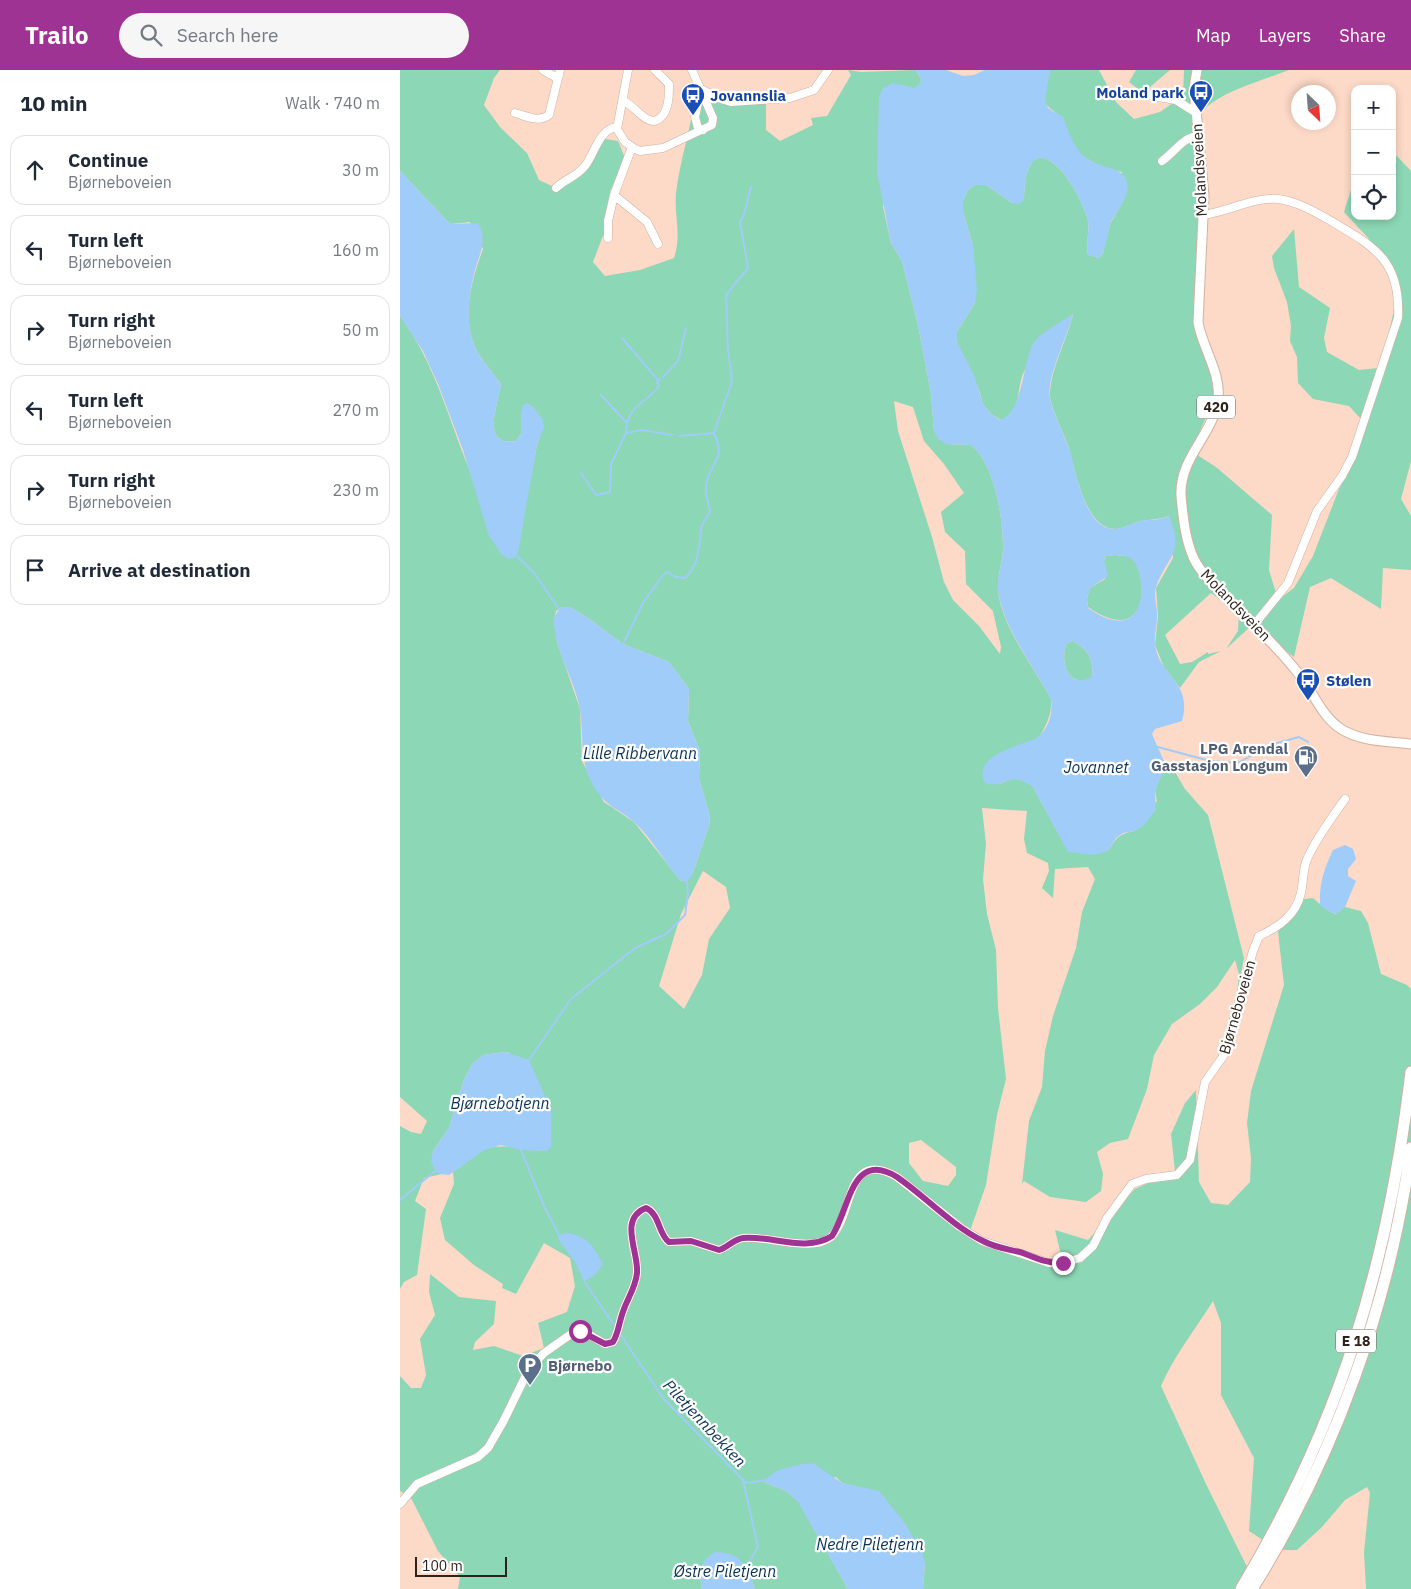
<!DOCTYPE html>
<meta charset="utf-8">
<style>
body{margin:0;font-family:"IBM Plex Sans",sans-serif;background:#f6f6f7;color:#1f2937}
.controls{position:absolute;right:15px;top:15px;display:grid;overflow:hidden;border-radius:10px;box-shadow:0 2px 8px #0003}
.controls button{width:45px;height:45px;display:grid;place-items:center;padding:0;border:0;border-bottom:1px solid #e0e1e3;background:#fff;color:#1f2937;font:25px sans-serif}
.compass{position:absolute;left:891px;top:15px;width:45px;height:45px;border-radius:50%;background:#fff;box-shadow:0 2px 8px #0003;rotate:155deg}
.scale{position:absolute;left:15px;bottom:12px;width:92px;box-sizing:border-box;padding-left:5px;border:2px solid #2f221b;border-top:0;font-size:14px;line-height:18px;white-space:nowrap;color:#2f221b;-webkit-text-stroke:4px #fff;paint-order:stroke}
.stop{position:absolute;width:15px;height:15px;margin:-11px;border:4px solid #9f3393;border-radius:50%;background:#fff}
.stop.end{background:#9f3393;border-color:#fff;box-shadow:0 1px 5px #0008}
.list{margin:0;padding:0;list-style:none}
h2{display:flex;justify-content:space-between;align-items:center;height:65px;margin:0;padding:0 20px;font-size:21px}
h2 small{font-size:16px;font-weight:400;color:#747a83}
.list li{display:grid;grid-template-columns:32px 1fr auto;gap:15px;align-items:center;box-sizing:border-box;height:70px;margin:0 10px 10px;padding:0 10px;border:1px solid #e0e1e3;border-radius:15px}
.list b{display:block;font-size:19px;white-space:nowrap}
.list p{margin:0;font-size:16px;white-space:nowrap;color:#747a83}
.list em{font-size:16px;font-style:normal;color:#747a83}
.icon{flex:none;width:28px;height:28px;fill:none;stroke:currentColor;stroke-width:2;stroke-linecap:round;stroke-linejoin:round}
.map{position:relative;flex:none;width:1011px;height:1519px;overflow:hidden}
header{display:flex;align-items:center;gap:30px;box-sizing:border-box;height:70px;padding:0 25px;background:#9f3393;color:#fff}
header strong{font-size:24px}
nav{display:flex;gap:28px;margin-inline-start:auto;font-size:18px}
.search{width:350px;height:45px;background:#f6f6f7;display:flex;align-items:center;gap:12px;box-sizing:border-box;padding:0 18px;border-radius:28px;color:#747a83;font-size:19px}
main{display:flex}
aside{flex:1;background:#fff}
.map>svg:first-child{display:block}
.green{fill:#8cd7b5;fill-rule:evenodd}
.water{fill:#a0ccf9;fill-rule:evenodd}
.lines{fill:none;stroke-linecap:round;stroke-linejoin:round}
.stream{stroke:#a0ccf9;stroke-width:2}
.minor-casing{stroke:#d3b1a0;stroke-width:9}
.major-casing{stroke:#d3b1a0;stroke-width:11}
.highway-casing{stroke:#d3b1a0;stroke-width:13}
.minor{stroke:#fff;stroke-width:8}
.major{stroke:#fff;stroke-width:9}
.highway{stroke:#fff;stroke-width:11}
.route{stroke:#9f3393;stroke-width:6}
.labels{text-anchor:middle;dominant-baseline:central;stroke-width:4.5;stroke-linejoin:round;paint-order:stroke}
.shield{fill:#fff;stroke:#6d645f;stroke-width:1}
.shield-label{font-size:14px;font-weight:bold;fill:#2f221b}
.transit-label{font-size:15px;font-weight:bold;fill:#164399;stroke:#fff;text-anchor:start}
.street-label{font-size:15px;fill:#2f221b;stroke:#fff}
.service-label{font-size:15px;font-weight:bold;fill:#4e5e75;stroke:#fff;text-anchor:end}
.water-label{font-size:16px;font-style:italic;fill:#083154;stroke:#fff}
</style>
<header>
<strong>Trailo</strong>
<div class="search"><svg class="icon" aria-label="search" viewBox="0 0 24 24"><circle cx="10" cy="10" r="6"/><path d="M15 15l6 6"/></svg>Search here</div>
<nav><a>Map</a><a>Layers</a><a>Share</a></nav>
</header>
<main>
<aside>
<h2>10 min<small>Walk · 740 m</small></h2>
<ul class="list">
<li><svg class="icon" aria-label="ahead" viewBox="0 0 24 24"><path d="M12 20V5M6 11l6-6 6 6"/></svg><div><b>Continue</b><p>Bjørneboveien</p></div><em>30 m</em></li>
<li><svg class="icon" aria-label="left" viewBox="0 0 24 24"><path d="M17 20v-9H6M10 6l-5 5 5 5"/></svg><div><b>Turn left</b><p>Bjørneboveien</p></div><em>160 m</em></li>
<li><svg class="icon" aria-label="right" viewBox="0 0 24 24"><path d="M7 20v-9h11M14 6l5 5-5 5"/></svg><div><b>Turn right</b><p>Bjørneboveien</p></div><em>50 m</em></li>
<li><svg class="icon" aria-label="left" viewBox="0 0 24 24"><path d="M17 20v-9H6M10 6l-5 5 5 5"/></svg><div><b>Turn left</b><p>Bjørneboveien</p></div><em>270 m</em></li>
<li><svg class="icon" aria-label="right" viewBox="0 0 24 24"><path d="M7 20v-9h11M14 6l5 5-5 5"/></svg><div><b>Turn right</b><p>Bjørneboveien</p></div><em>230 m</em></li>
<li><svg class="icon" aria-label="arrive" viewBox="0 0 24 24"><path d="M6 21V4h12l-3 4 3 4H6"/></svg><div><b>Arrive at destination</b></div></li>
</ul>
</aside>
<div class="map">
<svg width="1011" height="1519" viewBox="0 0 1011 1519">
<rect width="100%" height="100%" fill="#fdd9c7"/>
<path class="green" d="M0 0H100L94 8 84 35 100 57 127 83 139 110 152 116 181 97 205 69 218 71 225 88 210 122 206 158 193 192 205 206 240 200 274 188C282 164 274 148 276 123 280 91 290 61 295 28L366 31V60L380 71 413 55 411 48 427 46 451 5 448 0 461 2 516 0 522 11 515 19 501 15 483 137 491 173 502 191 519 260 531 324 534 361 546 374 571 375C595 394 603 448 603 478 603 491 597 506 598 520 601 556 634 597 651 629 654 661 619 690 600 714 614 707 620 707 633 717L668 781H708C716 768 720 763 735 761L757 731 755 720 765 697 775 702 785 719 808 745 844 888 837 924 839 904 835 890 817 917 800 934 772 954 754 985 747 1019 728 1069 710 1073 697 1082 703 1104 701 1121 686 1132 650 1127 624 1111 622 1114 629 1051 642 1017 645 981 653 946 676 878 682 842 695 809 688 797 655 799 653 828 642 818 649 801 648 793 627 783 624 769 627 741 582 738 586 774 583 809 587 844 596 880 598 938 606 1009 597 1045 586 1115 570 1161 590 1175 657 1193 661 1185 655 1160 688 1170 735 1119 775 1101 771 1064 785 1033 796 1020 799 1112 811 1133 828 1135 850 1112 851 1088 847 1053 851 1021 884 915 878 862 897 830 913 828 928 841 936 844 945 837 961 841 968 853 981 904 1007 915 1011 919V1519H966L964 1482 970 1423 967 1417 945 1430 922 1457 897 1480H878L849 1461 854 1388 821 1325V1253L813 1231C795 1260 775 1284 761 1316L806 1414 858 1519H523L525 1493 455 1416 442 1413 436 1407 364 1412 386 1421 398 1431 448 1519H355L347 1496 300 1505 302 1519H58L60 1507 38 1481 11 1428 0 1421V1306L11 1318H21L26 1305 20 1269 35 1245 29 1222 30 1204 59 1227 96 1231 94 1254 75 1272 73 1280 94 1276 123 1286 144 1278 138 1253 167 1242 175 1216 170 1188 144 1173 116 1224 102 1218 103 1214 74 1195 45 1170 40 1148 54 1114 53 1102C64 1095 74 1084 85 1079 99 1073 130 1079 147 1081L151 1040 141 1021 109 983 105 982 83 985 73 993 64 1009 49 1058 33 1081 40 1104H42L24 1108 15 1131 26 1139 17 1205 4 1212 0 1219V1056L11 1062 21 1064 27 1051 0 1027V246C35 293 48 348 70 401 82 430 101 458 116 485L137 375C144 358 144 352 133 337L121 343V364L116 371C79 377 99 332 101 314 91 300 77 286 72 269 63 239 73 206 83 179L70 152 50 154 0 101ZM494 331 513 337 524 371 544 394 564 423 541 442 545 462 565 481 566 514 593 541 601 577 600 584 579 556 553 530 544 512 532 467 498 361ZM162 537H170L188 548 223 574 269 592 289 619 288 651 300 681 299 708 309 743 310 753 292 805 281 811 234 752 204 732 182 691 180 639 157 572 154 551 156 541ZM303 801 326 817 330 838 309 869 302 905 284 939 259 916 281 844ZM521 1070 556 1097V1105L548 1116 523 1111 509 1093V1073Z
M650 0H699L716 32 734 49 760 42 783 26 784 0H889C859 12 820 21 798 45L801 156 798 230 810 294 814 328 800 361 794 383 816 397 872 445 869 500 878 530 894 518 913 486 939 419 956 386 961 349 949 336 913 329 898 313 897 287 890 271 891 256 887 232 874 198 872 186 894 159 899 217 930 238 924 268 927 282 959 300 978 298C986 269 1005 225 989 196 978 176 959 159 944 142L955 107V146H992V84H995L1011 101V391L1001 429 1011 446V500L983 498 981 539 931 508 910 517 894 587 852 555 826 579 838 561 839 544 811 523 765 565 780 594 792 592 808 582V584L821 581 799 592 780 618 764 597 755 575 758 546 756 518 773 488 769 446C758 450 752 449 740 451 732 453 723 459 715 459 685 459 675 399 669 378 665 366 649 334 650 324 651 297 667 271 673 244 658 253 630 288 623 304 616 321 622 343 601 350L591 344 583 334 579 320 557 272V262L575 233 573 175 563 142V130L568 120 575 115H586L612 133 624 130C626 46 674 106 687 147 691 158 685 173 688 185L699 188 703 183 710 154 721 135 722 102C701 97 680 90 670 69 667 60 664 52 658 45 654 39 647 39 645 31 643 23 648 9 650 0Z
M736 0H770L743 23 729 12Z
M715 485C719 486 726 485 730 487 748 497 753 582 688 537L687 529 690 518 705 509 704 490 706 486Z
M673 571C688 579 694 590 692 608 668 619 659 591 667 573Z"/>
<path class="water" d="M516 0H546L563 6 574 5 585 0H650L645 30 648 38 663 47C669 62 673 79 688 89 702 100 728 95 728 118 727 129 716 142 711 152 706 164 708 178 699 188L688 185C685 173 691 158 687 147 674 106 626 46 624 130L619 134 612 133 586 115H575L568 120 563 130V142L573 175 577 220 575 233 557 262V272L574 305 583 334 591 344 600 350C623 343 622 295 633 274 638 264 663 251 673 244 668 266 646 307 650 328 652 340 665 367 670 381 676 402 685 459 714 459 723 459 732 453 740 451 751 449 759 451 769 446 785 485 768 484 756 517 753 527 758 538 757 547 757 556 754 566 755 574 759 607 793 611 782 651L755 659 752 664 766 696 755 720 756 740 744 755 735 761 723 763 716 768 708 781 694 785 668 782 633 717C608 699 605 720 585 713 572 686 616 677 637 668 649 658 653 644 651 629 634 597 602 556 598 520 597 506 603 492 603 478 603 449 595 394 571 375L546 374 538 369 534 361 531 324 519 260 502 191 491 173 477 102 479 27 483 18 492 13 515 18 522 11ZM715 485C719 486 726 485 730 488 748 497 752 582 688 538L687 529 690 518 708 506 704 490 706 486ZM673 571C688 579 694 590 692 607 668 620 659 591 667 573Z
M0 101 50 154 78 153C89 171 78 186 74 204 69 224 66 249 72 269 77 286 91 300 101 314 99 332 79 377 116 371L121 364V343L123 335 127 333 133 337 143 350 144 358 137 375 118 483 114 488 109 489 102 485 89 466 63 380 38 314 23 281 0 246Z
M162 537H170L188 548 223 574 269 592 289 619 288 651 300 681 299 708 309 743 310 753 292 805 287 812 281 811C265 793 251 767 234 752 218 738 207 738 194 717 179 693 184 667 180 640 175 610 156 584 154 553 154 546 157 541 162 537Z
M945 775 953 779 956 789 948 799V806L956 811 945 837 937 844 928 841 920 835C919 814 924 799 933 780Z
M105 982 129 990 151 1040V1077L147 1081 121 1080 101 1075 84 1080 49 1105 40 1104 35 1101 31 1091 33 1081 49 1058 64 1009 73 993 83 985Z
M168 1163C190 1168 192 1175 203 1194 197 1202 194 1208 184 1211L175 1192 158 1169 161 1164Z
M413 1393 442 1413 479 1421 504 1452 522 1482 525 1493 523 1519H448L398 1432 386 1421 364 1412C373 1398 397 1395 413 1393Z
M315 1482C341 1482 348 1496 355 1519H302C299 1502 299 1491 315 1482Z"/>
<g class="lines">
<path class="stream" d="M222 268 258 310
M263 307 278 291 286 258
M201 325 226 352
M226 363C227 334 245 335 259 316L257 312 260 309
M279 366 314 363
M181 403 196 425 210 422 211 394 226 363 242 360 273 365
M116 485 135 504 159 539
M223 574 243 533 263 505 267 502 276 507 285 508C299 495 299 477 301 460 301 454 307 447 310 442 308 431 304 422 307 411 313 387 326 391 314 363L332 311 328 279 326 225 348 198 340 152 344 145 351 117
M758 677 810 691 838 693 870 675 899 667 908 672
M129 990 171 929 235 878 266 864 285 845 288 823 287 812
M121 1080 144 1136 160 1167
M0 1130 35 1101
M184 1211 216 1258
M220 1264 263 1328 343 1410 358 1477 347 1496
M343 1411 349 1413 365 1410"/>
<g class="minor-casing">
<path id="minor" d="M143 0 155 7 159 5
M228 0 217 59 225 72 235 79 240 81 263 78 312 55 313 48 292 0
M752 26 776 30 795 42
M223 31C235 34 249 63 263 45 269 37 269 24 269 14L255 0
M115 43C126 46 138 53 149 45L160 0
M303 60 298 58 295 47 301 19 318 28 331 32 390 28 414 20 428 0
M232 77 214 125 247 152 258 174
M762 91C775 82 783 67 798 66
M156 118C165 109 178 106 185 96 195 83 199 59 217 57
M803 145C827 142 853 127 878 129 896 131 915 142 931 151 975 177 1001 191 998 248L952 387 942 406 917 441 888 513 854 555
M208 168V151L214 125
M0 1434 17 1414 78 1387 88 1378 103 1352 129 1299 144 1283 174 1262 188 1264 205 1274 213 1272C219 1262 219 1251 224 1239 228 1228 236 1216 237 1203 239 1182 218 1149 246 1138 260 1144 258 1164 269 1172L291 1171 319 1180C328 1177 334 1169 343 1168 366 1165 412 1183 431 1167 454 1145 445 1077 497 1107L560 1157 582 1171 649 1193H663L680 1188 693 1176 707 1148 732 1114 746 1109 777 1105 790 1090 805 1012 824 985 853 881 859 866C879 857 896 845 901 823 904 810 902 797 909 785 918 766 932 747 945 729"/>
</g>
<g class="major-casing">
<path id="major" d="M797 0 794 18 804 126 798 252C802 277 821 303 818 328 814 365 779 387 781 426 783 446 785 470 794 489 802 505 818 519 831 532 854 555 878 577 898 603 913 621 921 646 941 659 962 672 988 671 1011 674"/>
</g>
<g class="highway-casing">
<path id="highway" d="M841 1519C941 1352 988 1195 1011 1002
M852 1519C935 1387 990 1232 1011 1078"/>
</g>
<use href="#minor" class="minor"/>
<use href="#major" class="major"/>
<use href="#highway" class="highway"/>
</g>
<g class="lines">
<path class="route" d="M180 1261 205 1274 213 1272C219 1262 219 1251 224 1239 228 1228 236 1216 237 1203 239 1182 218 1149 246 1138 260 1144 258 1164 269 1172L291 1171 319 1180C328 1177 334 1169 343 1168 371 1165 406 1183 432 1166 450 1139 451 1079 497 1107 526 1127 551 1155 583 1171 596 1178 609 1179 623 1183 638 1189 647 1193 663 1193"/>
</g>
<defs>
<g id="bus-pin" transform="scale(1.25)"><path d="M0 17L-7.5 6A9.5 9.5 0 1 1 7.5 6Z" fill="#1a4fb4" stroke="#fff"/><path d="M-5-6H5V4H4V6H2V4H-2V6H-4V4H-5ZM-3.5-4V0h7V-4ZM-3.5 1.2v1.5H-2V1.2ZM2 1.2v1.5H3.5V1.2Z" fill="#fff"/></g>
<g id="fuel-pin" transform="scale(1.25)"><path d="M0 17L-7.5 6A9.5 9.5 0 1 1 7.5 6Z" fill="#5c6f8a" stroke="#fff"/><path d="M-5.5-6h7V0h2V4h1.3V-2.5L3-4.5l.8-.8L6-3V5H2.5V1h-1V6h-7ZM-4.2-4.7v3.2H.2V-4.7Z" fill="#fff"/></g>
<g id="parking-pin" transform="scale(1.25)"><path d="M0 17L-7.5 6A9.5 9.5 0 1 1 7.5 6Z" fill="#5c6f8a" stroke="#fff"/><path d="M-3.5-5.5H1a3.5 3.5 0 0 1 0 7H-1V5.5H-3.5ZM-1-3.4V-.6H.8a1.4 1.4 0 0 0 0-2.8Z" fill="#fff"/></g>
</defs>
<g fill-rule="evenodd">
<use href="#bus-pin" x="801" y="22"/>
<use href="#bus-pin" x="293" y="25"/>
<use href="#bus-pin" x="908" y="610"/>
<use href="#fuel-pin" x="906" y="687"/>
<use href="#parking-pin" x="130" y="1295"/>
</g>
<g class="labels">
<g class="shield">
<rect x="797" y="325.5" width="38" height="23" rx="4"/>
<rect x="936" y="1259.5" width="40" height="23" rx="4"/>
</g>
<g class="shield-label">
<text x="816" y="337">420</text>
<text x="956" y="1271">E 18</text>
</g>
<g class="transit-label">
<text x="784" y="22" text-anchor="end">Moland park</text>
<text x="310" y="25">Jovannslia</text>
<text x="926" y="610">Stølen</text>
</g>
<g class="street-label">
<text transform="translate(799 100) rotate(-93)">Molandsveien</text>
<text transform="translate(836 535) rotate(46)">Molandsveien</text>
<text transform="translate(837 937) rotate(-74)">Bjørneboveien</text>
</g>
<g class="service-label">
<text x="888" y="678">LPG Arendal<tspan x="888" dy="17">Gasstasjon Longum</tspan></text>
<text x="148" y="1295" text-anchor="start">Bjørnebo</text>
</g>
<g class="water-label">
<text x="240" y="683">Lille Ribbervann</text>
<text x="696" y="697">Jovannet</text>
<text x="100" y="1033">Bjørnebotjenn</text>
<text transform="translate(305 1353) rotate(47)">Piletjennbekken</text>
<text x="470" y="1474">Nedre Piletjenn</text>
<text x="325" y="1501">Østre Piletjenn</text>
</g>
</g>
</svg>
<div class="controls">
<button>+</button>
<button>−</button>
<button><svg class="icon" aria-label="locate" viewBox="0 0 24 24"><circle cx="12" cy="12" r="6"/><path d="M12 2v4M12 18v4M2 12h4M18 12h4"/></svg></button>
</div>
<svg class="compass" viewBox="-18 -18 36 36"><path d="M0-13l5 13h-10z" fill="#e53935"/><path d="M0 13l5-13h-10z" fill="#747a83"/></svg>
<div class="scale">100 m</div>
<div class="stop" style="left:180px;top:1261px"></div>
<div class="stop end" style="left:663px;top:1193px"></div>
</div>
</main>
